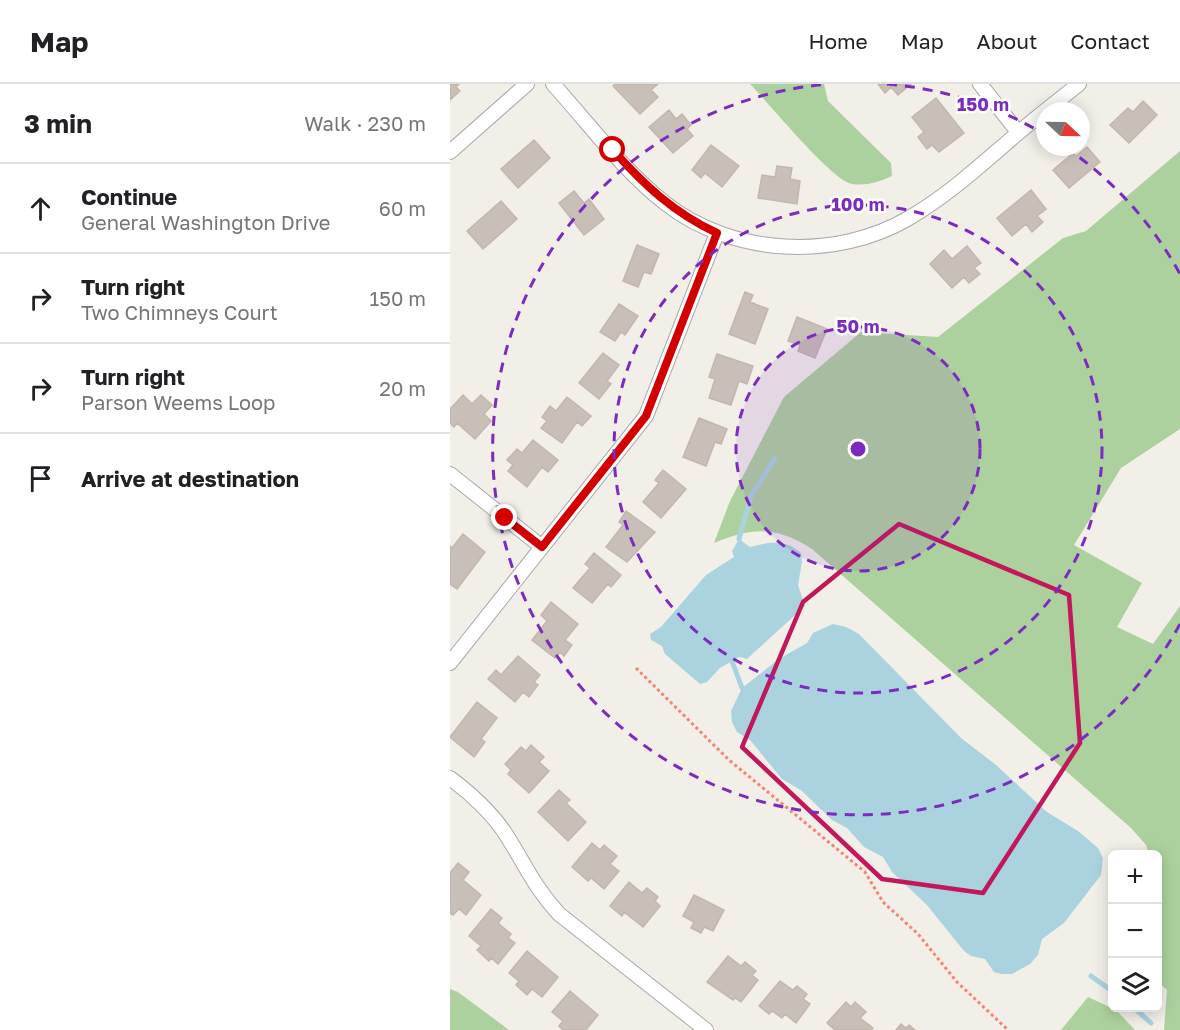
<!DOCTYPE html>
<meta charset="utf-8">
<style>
body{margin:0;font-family:"Golos Text",sans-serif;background:#f2f2f2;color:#202124}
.controls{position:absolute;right:18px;bottom:18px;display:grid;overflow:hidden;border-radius:9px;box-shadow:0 3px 15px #0003}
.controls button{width:54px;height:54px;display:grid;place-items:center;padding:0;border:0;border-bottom:2px solid #e0e0e0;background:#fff;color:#202124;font:30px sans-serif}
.compass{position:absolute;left:586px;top:18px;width:54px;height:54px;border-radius:50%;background:#fff;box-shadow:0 3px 15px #0003;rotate:112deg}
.stop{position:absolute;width:18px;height:18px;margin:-14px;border:4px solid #d40000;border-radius:50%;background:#fff}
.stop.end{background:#d40000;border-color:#fff;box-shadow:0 2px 6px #0008}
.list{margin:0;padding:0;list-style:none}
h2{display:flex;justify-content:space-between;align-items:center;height:78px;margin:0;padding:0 24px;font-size:26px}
h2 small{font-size:20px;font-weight:400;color:#757577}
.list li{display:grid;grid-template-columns:39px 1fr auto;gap:18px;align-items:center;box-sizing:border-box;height:90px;padding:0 24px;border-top:2px solid #e0e0e0}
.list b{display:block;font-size:22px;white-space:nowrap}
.list p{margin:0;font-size:20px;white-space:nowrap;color:#757577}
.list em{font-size:20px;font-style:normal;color:#757577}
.icon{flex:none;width:33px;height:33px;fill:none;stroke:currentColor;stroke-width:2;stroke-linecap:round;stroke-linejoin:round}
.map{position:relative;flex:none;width:730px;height:946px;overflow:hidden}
header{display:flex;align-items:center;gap:36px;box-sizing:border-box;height:84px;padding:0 30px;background:#fff;border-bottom:2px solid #e0e0e0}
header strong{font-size:28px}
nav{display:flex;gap:33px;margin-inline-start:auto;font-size:21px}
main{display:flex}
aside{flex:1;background:#fff}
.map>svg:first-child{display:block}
.forest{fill:#add19e}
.water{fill:#aad3df}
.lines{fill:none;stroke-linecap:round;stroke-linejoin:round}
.stream{stroke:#aad3df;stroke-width:5}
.building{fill:#c7bfb8;stroke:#c4b6ab;stroke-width:1.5}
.minor-casing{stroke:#a9a9a9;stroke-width:16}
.path{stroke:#fa8072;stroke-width:3;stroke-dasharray:3 3;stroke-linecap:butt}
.minor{stroke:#fff;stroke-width:14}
.route{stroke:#d40000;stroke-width:8}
.marked{fill:none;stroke:#c2185b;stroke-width:4.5;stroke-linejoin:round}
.ring{fill:none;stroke:#7b2cbf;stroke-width:3;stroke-dasharray:10 8}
.centre{fill:#7b2cbf;stroke:#fff;stroke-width:3}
.ring-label{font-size:18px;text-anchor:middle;font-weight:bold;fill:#7b2cbf;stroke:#fff;stroke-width:5;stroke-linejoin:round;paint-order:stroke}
</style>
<header>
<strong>Map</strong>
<nav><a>Home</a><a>Map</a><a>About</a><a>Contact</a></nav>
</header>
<main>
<aside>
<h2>3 min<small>Walk · 230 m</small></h2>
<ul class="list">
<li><svg class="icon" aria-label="ahead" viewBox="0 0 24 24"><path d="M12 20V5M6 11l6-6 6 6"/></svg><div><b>Continue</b><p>General Washington Drive</p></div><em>60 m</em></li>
<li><svg class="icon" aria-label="right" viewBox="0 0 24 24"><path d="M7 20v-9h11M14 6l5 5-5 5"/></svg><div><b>Turn right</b><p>Two Chimneys Court</p></div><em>150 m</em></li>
<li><svg class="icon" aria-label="right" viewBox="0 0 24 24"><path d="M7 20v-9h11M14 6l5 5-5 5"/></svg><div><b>Turn right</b><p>Parson Weems Loop</p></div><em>20 m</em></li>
<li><svg class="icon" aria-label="arrive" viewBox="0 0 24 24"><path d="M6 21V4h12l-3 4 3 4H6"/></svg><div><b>Arrive at destination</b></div></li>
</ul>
</aside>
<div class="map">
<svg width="730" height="946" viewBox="0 0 730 946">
<rect width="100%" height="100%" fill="#f2efe9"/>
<path class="forest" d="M300 0H374L378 17 441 79 442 92C429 98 417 102 402 100 381 96 318 18 300 0Z
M730 67V345L671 384 624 461 692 499 667 543 703 560 730 522V946H714L717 906 708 898V770H699L696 761 681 744 362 465C326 442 303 443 264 459L280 417 334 313 411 248 488 253 613 154 636 147Z
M0 905 8 908 59 946H0Z
M638 913 666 926 685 946H611Z"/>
<path class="water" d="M289 455 300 463C319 458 335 455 351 469L352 478 348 501 355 522 297 575 289 573 270 584 257 598 250 600 215 570 212 562 201 556 200 550 211 543 256 491 284 473 282 467Z
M383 540 396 543 409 550 511 654 546 681 597 728 628 747 648 764 653 774 651 791 614 839 592 855 588 871 580 880 562 890H551L544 888 535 875 521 872 514 867 477 821 442 788 433 773 414 763 397 744 382 736 352 707 332 695 300 656 287 648 282 638 281 627 292 604 329 575 357 559 363 549Z"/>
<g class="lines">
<path class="stream" d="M289 455 301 412 325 374
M282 577 292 604
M641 892 662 907
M684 924 701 939"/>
</g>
<path class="building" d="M0 0H9L6 3 10 7 0 16Z
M165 0H208L201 6 208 13 190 30 163 2Z
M428 0H461L448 11 441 3 435 9Z
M486 14 514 49 489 68 482 61 477 65 468 53 474 48 462 33Z
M693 17 707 31 679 59 660 41 678 24 683 28Z
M219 26 226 35 232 30 241 41 237 45 243 52 223 69 199 43Z
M84 56 100 74 68 104 51 85Z
M261 61 289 82 272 103 255 89 251 94 242 86Z
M637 63 650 78 619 104 603 86 623 69 626 72Z
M327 82 342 84 340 95 350 97 347 120 308 114 312 91 325 93Z
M581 106 596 125 587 132 593 138 582 148 576 140 562 152 547 134Z
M124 107 134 119 139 115 154 135 134 151 109 119Z
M51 117 67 135 33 165 17 147Z
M187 161 209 170 201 190 194 188 188 203 173 197Z
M517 162 531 179 524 184 530 190 519 199 514 193 502 204 480 180 494 166 502 175Z
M295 208 303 211 300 218 318 225 305 260 279 250Z
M169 220 188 232 175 251 171 248 165 257 150 248Z
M347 233 377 245 365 274 348 267 350 261 338 257Z
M153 269 169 281 157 297 161 300 149 315 129 299Z
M267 270 303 282 297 300 289 297 281 321 259 314 265 295 259 293Z
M13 311 22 320 31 311 42 321 34 330 41 337 25 355 7 339 4 343 0 339V325Z
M117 313 141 332 132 342 127 338 112 359 91 344 97 337 92 333 100 322 106 327Z
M249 334 277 345 271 360 265 358 256 382 233 373Z
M83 356 108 376 98 388 92 383 77 403 58 387 63 381 57 376 67 365 72 369Z
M213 386 236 405 211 434 193 418 209 399 205 396Z
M176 427 205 448 177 478 156 463 173 441 169 438Z
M13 450 35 468 7 505 0 500V462L2 464Z
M144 469 171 491 161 503 158 500 142 519 123 504 140 484 135 480Z
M101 518 128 540 115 556 122 561 114 572 110 568 105 574 82 556 97 537 91 531Z
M68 572 90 591 84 598 88 601 79 613 73 608 65 618 38 595 46 586 51 591Z
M27 618 47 634 31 655 35 658 24 673 0 653Z
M81 661 94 673 89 678 99 687 79 709 58 690 61 686 55 680 71 663 76 667Z
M109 706 120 716 116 719 136 738 118 757 88 728Z
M142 759 150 766 154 761 167 772 160 780 169 787 154 805 141 794 138 797 122 783Z
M8 779 19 788 13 796 31 811 16 831 9 825 3 831 0 829V789Z
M179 798 192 809 197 804 208 813 205 817 210 822 193 843 174 828 172 832 160 822Z
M244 811 274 826 263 847 254 843 251 849 241 844 244 838 233 832Z
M41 825 52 834 48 839 61 850 58 854 65 859 48 880 41 874 39 877 27 866 31 862 19 852Z
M77 867 108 893 92 913 82 905 77 911 66 901 69 897 59 889Z
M278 872 291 882 295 878 306 887 302 891 308 896 291 918 285 914 283 916 257 898Z
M330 897 343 906 347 902 357 910 353 915 360 920 346 939 335 930 332 934 322 927 319 930 309 922Z
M120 907 148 931 136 946H113L109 942 113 937 102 928Z
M396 918 401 923 405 918 416 928 410 934 423 944 421 946H385L377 939Z
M451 940 456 944 459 941 465 946H446Z"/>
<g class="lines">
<g class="minor-casing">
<path id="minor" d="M103 0C139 40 173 86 215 119 282 172 386 177 459 134 509 105 550 62 595 27
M530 0 568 48
M595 27 629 0
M0 68 77 0
M0 390 92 463
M0 579 196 332 267 149
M0 694C20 709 38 725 53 746 73 776 83 802 109 830L256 946"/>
</g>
<path class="path" d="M186 584 279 676 415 788 433 818 468 850 507 898 557 945"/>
<use href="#minor" class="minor"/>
</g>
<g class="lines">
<path class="route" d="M55 434 92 463 196 332 267 149C224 129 194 101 163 66"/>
</g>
<path class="marked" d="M449 440 619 511 630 659 533 809 432 795 292 663 353 518Z"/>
<circle cx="408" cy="365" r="122" fill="#7b2cbf" fill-opacity=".12"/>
<g class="ring">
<circle cx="408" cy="365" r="122"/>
<circle cx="408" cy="365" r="244"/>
<path d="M730 540A366 366 0 1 1 379 0M437 0A366 366 0 0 1 594 50M615 63A366 366 0 0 1 730 190"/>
</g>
<circle cx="408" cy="365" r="9" class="centre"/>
<g class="ring-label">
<text x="533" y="27">150 m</text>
<text x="408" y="127">100 m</text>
<text x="408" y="249">50 m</text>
</g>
</svg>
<div class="controls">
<button>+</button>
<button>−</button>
<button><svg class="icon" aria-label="layers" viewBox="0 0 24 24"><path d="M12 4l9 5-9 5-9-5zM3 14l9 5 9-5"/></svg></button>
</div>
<svg class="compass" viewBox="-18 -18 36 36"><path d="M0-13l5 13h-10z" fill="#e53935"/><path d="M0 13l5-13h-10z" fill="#757577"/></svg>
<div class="stop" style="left:163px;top:66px"></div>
<div class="stop end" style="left:55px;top:434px"></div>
</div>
</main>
